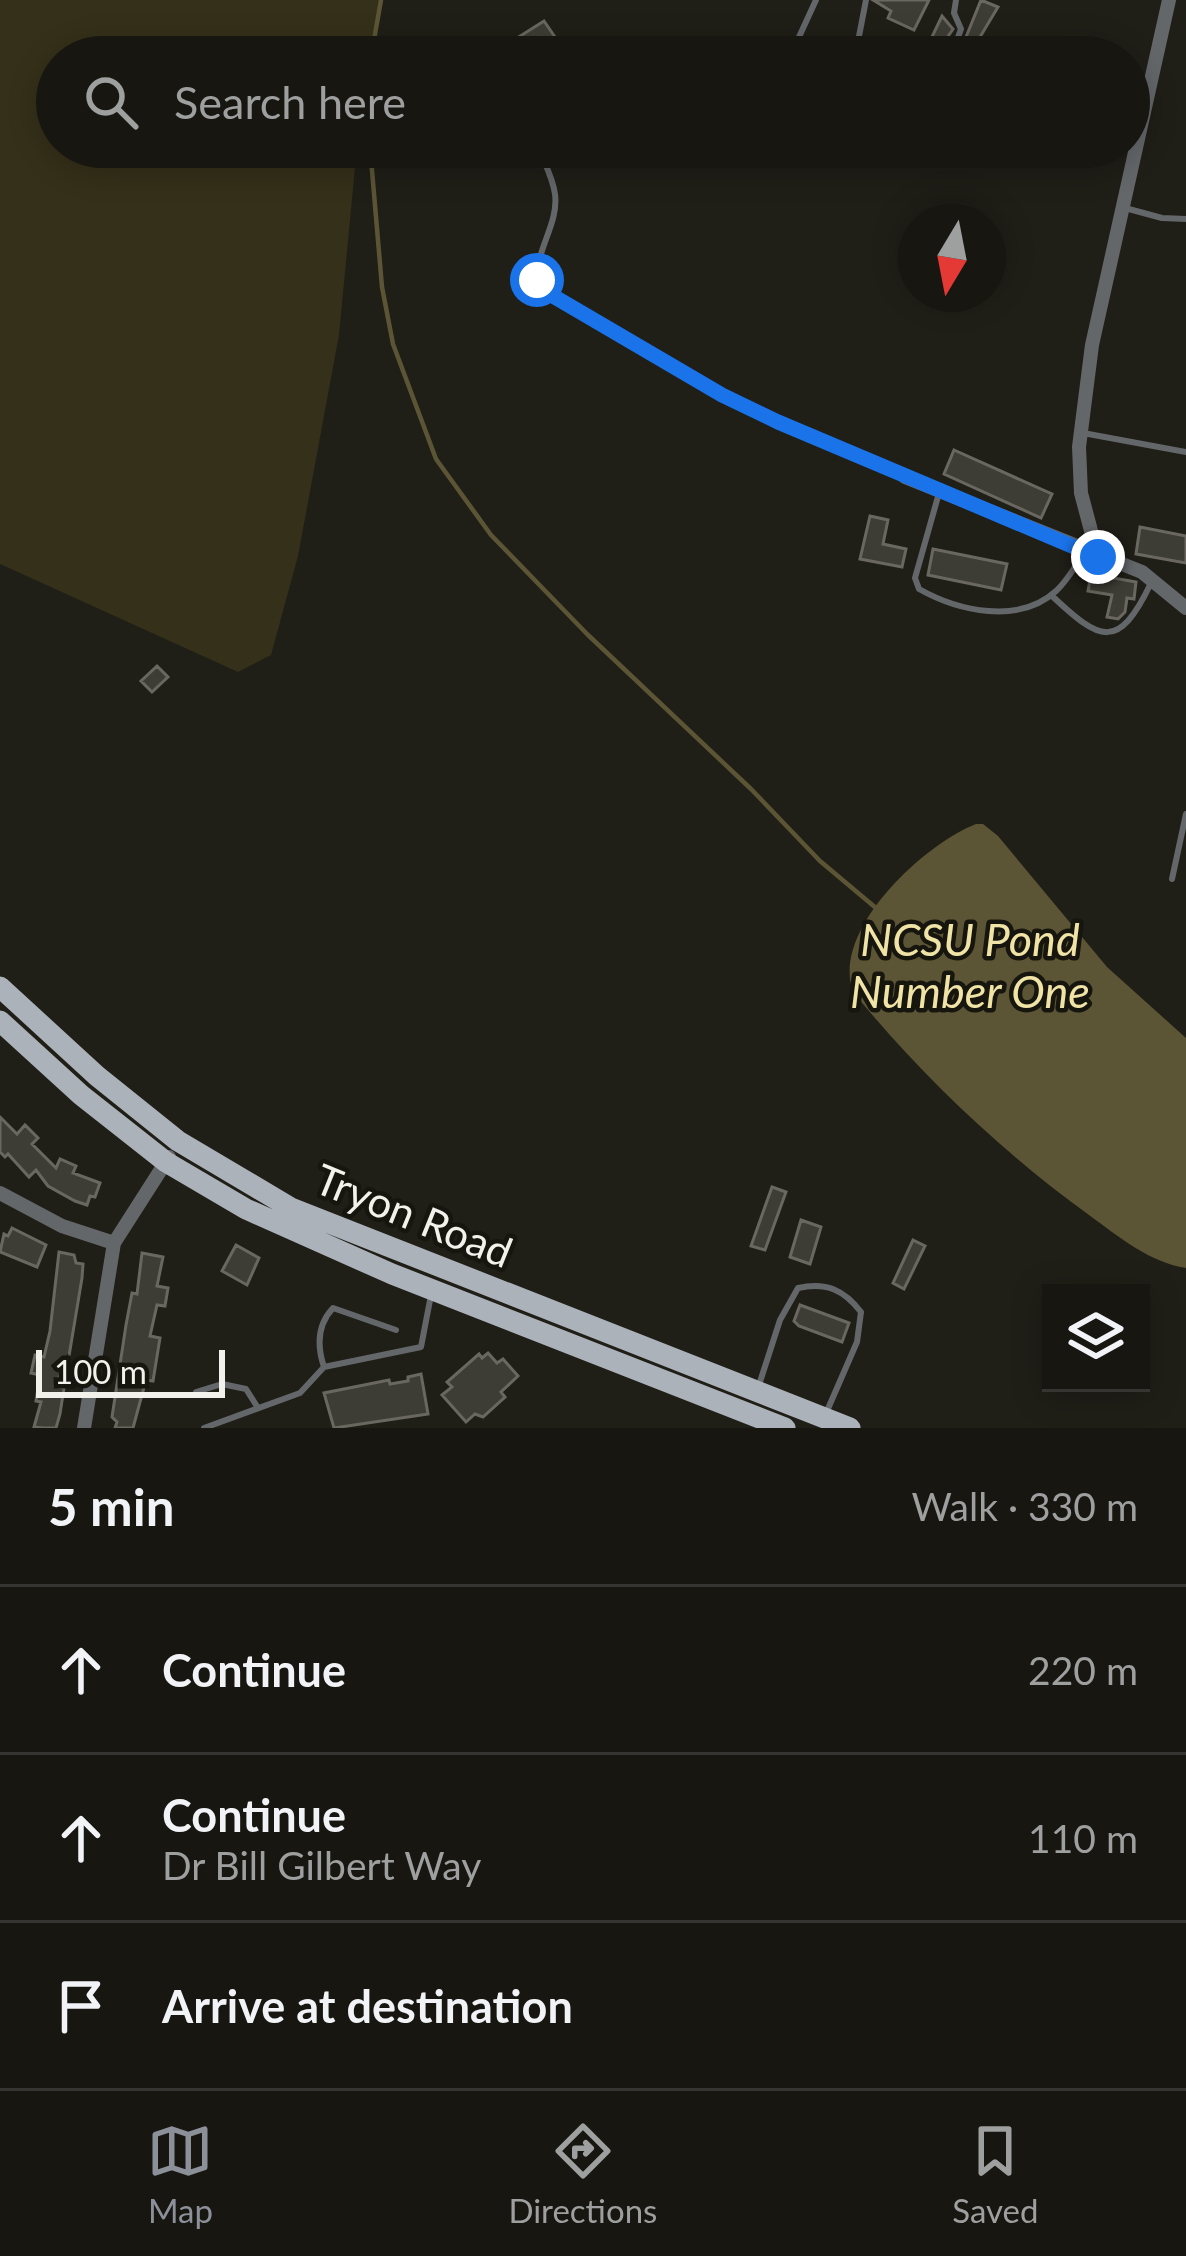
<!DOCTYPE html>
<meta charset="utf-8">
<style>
body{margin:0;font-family:Lato,sans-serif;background:#201f1a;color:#f1f3f6}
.controls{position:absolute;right:36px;bottom:36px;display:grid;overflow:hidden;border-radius:0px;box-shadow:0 6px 30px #0003}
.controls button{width:108px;height:108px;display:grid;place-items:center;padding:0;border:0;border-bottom:3px solid #363531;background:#171611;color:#f1f3f6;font:60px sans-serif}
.compass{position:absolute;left:898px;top:204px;width:108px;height:108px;border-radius:50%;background:#171611;box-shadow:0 6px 30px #0003;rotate:190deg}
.scale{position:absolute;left:36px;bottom:30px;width:189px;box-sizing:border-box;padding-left:12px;border:6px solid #f2f1ec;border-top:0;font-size:33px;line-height:42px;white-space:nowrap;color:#f2f1ec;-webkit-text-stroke:9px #16150e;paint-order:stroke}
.stop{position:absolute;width:36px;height:36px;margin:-27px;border:9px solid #1a73e8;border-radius:50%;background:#fff}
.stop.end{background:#1a73e8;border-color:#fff;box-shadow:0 3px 12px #0008}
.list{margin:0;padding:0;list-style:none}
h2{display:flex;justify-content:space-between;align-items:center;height:156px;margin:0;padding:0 48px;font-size:51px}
h2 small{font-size:39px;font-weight:400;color:#9e9f9f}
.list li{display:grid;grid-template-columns:78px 1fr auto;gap:36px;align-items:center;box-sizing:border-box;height:168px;padding:0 48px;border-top:3px solid #363531}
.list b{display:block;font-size:45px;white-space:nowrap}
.list p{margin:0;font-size:39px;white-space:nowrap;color:#9e9f9f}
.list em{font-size:39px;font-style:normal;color:#9e9f9f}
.icon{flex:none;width:66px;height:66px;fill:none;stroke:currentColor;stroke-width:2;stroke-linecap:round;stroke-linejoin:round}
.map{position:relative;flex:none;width:1186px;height:1428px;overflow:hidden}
.search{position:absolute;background:#171611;box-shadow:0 6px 30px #0003;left:36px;right:36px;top:36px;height:132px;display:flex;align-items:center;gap:30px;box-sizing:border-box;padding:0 42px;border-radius:66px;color:#9e9f9f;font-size:45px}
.sheet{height:660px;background:#171611}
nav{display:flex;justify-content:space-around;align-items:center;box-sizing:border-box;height:168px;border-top:3px solid #363531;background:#171611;font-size:33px;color:#9e9f9f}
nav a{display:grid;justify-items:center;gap:6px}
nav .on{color:#8c9099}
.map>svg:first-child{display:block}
.green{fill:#353019}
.water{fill:#5c5535}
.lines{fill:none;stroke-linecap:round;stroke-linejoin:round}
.stream{stroke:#5c5535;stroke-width:4.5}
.building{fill:#3e3d35;stroke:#69675f;stroke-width:3}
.service{stroke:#64676a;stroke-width:6}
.minor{stroke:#64676a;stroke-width:14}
.primary{stroke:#acb2b9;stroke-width:21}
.route{stroke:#1a73e8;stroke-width:15}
.labels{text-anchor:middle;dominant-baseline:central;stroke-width:9;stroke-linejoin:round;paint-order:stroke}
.street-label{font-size:42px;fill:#f2f1ec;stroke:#16150e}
.water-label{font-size:45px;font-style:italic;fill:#f0e3a6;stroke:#16150e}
</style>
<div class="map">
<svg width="1186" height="1428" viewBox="0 0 1186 1428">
<rect width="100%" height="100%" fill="#1f1e17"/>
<path class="green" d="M0 0H382L372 57H57V147H357L339 335 298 556 271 655 238 672 0 564Z"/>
<path class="water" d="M976 824H983L998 836 1107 967 1186 1038V1268C1149 1262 1119 1237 1089 1215 1002 1152 922 1076 853 992 831 930 923 845 976 824Z"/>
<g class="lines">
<path class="stream" d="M371 57 381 0
M370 147 382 287 393 344 436 459 491 535 587 634 751 789 820 861 876 908"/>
</g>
<path class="building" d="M873 0H929L914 30 888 18 891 11Z
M981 0 998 7 974 47 964 42Z
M942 16 953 29 940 48 929 43Z
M544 21 555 37 523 57H487Z
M954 450 1052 494 1041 518 944 474Z
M870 516 888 520 883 544 906 549 902 567 860 559Z
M1140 527 1186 536V563L1136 554Z
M933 549 1007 564 1001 590 928 575Z
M1091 574 1136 582 1134 599 1127 598 1125 612 1118 619 1107 617 1112 595 1088 591Z
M157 666 168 677 152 692 141 681Z
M0 1117 17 1134 25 1125 38 1138 32 1144 56 1168 60 1159 76 1166 73 1173 100 1183 95 1197 90 1196 87 1205 75 1201 48 1186 36 1170 29 1177 8 1154 5 1157 0 1152Z
M772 1187 786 1192 765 1250 751 1246Z
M801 1220 821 1227 810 1264 790 1257Z
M12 1228 46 1245 37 1267 0 1252 4 1234 8 1236Z
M913 1240 925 1246 904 1289 893 1283Z
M236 1245 259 1258 247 1285 222 1271Z
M59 1252 74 1255 76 1263 83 1264 82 1278 67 1368H63L55 1386 64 1388 60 1414 56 1428H43L34 1427 41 1402 36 1401 40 1375 31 1373 35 1355 44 1357 50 1331Z
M142 1253 163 1257 157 1286 168 1288 165 1306 157 1305 150 1336 160 1338 153 1381 146 1380 133 1428H115L117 1422 112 1417 126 1325 132 1293 137 1294Z
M800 1305 849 1323 842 1342 799 1326 794 1321Z
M488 1353 497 1363 503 1359 518 1376 501 1392 505 1397 483 1417 475 1414 466 1422 442 1395 452 1387 447 1382 479 1354 482 1358Z
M421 1374 428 1414 334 1428 324 1393 389 1380 390 1384 408 1381V1377Z"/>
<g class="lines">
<path class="service" d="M797 57 799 37 816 0
M855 57 866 0
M951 57 961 29 954 13 956 0
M538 147C544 162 553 178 555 194 559 223 536 249 537 280L553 296 722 395 901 475
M1125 208 1162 218 1186 219
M1083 433 1186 452
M939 493 915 578 919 589C958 611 1019 625 1056 591 1068 580 1076 565 1085 551
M1051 595C1100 641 1118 652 1151 583
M1172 879 1186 814
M324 1367C317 1346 317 1325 333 1308L396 1330
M758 1388 780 1320 798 1288C827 1282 844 1290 861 1312L857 1342 827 1411
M196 1392 222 1384 246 1389 258 1408
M204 1428 300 1393 324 1367 421 1347 431 1295"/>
<path class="minor" d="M905 477 1142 572 1186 608
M1098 557 1081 493 1079 447 1092 345 1169 0
M0 1193 62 1226 114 1243
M84 1428 114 1243 169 1157"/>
<path class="primary" d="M0 987 97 1076 178 1141 291 1208 850 1428
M0 1021 81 1095 166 1162 246 1209 392 1274 785 1428"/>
</g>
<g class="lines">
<path class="route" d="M537 280 553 296 722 395 778 422 1098 557"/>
</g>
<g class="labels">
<g class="street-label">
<text transform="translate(414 1215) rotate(22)">Tryon Road</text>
</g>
<g class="water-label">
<text x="970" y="939">NCSU Pond<tspan x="970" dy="52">Number One</tspan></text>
</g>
</g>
</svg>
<div class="controls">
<button><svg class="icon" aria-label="layers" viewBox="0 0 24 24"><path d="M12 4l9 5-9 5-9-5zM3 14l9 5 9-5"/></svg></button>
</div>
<svg class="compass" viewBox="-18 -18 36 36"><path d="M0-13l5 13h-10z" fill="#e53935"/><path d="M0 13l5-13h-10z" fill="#9e9f9f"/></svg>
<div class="scale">100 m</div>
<div class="stop" style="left:537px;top:280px"></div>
<div class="stop end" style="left:1098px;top:557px"></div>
<div class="search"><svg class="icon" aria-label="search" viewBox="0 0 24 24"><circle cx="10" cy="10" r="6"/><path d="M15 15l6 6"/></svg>Search here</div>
</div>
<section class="sheet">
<h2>5 min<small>Walk · 330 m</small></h2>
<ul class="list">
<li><svg class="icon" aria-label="ahead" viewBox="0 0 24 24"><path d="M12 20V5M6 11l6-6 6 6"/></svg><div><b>Continue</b></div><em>220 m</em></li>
<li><svg class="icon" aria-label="ahead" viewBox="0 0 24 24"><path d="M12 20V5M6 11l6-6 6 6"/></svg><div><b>Continue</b><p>Dr Bill Gilbert Way</p></div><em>110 m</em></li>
<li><svg class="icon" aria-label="arrive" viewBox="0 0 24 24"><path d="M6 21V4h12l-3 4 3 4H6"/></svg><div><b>Arrive at destination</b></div></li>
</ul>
</section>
<nav>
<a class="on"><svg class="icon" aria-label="map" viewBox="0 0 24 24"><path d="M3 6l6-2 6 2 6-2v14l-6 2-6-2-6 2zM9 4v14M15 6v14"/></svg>Map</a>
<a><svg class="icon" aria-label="directions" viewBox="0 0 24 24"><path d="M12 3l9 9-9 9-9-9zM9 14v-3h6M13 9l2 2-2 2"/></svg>Directions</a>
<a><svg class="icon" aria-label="saved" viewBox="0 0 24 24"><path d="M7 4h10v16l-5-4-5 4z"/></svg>Saved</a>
</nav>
